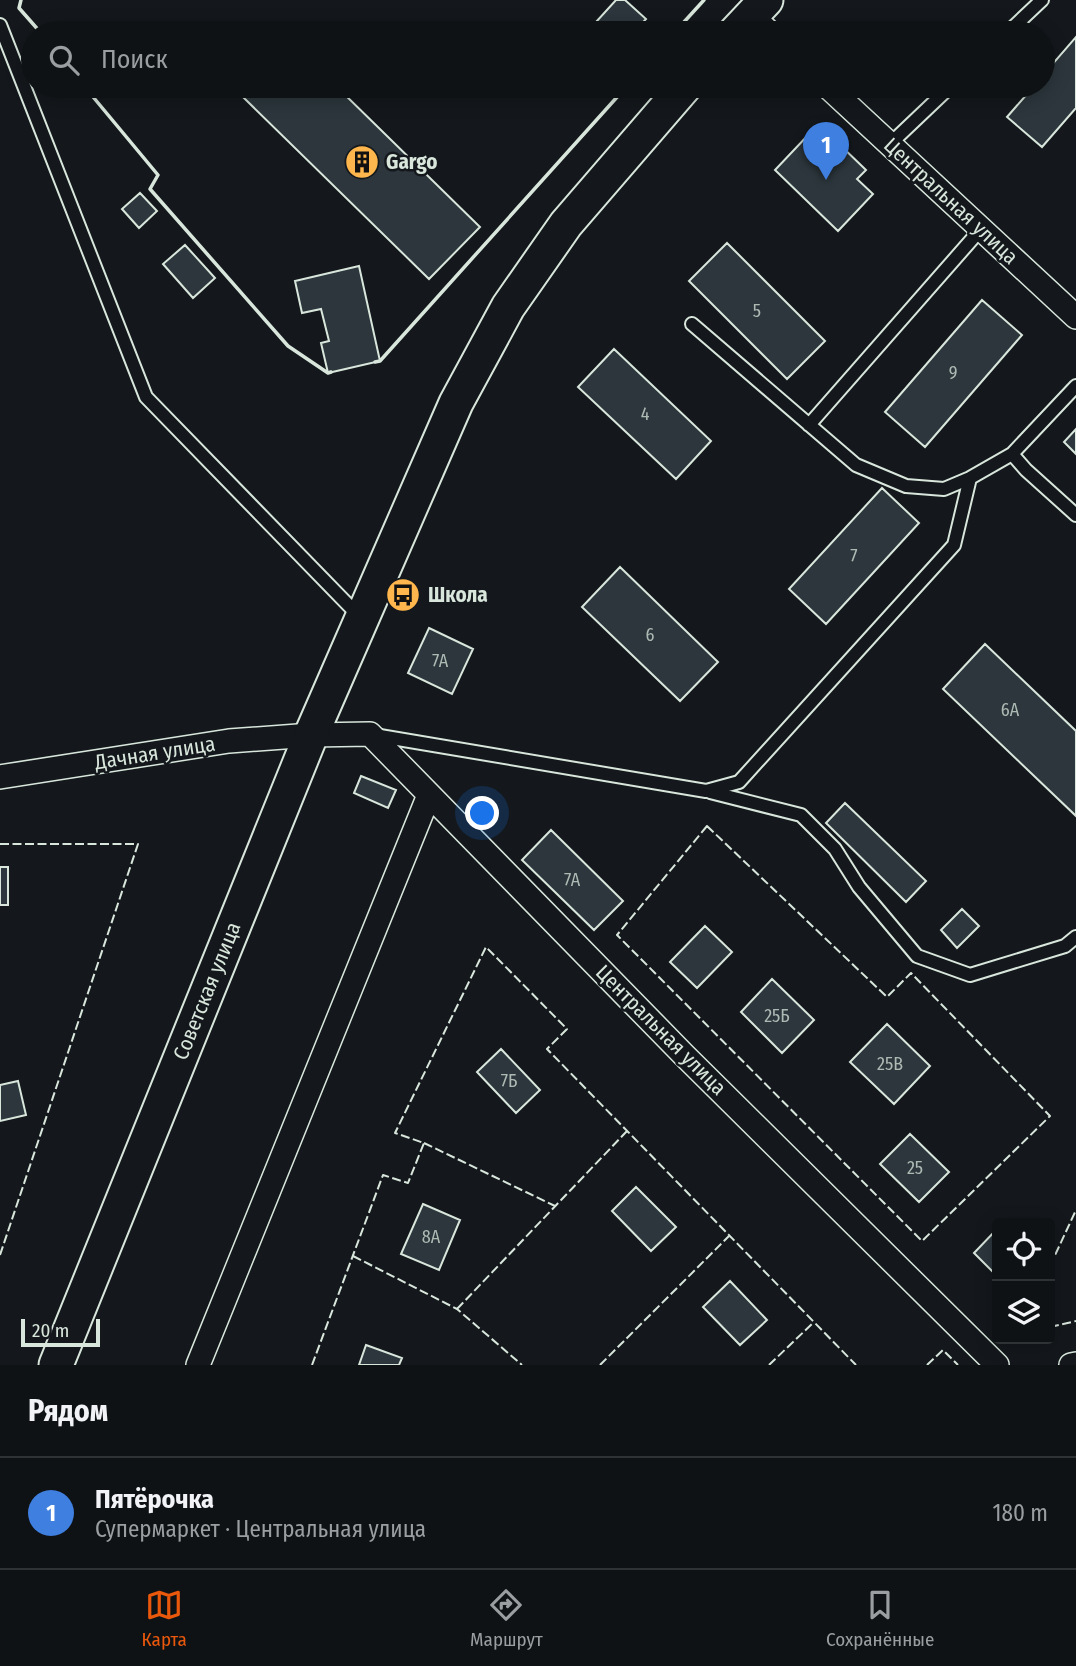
<!DOCTYPE html>
<html lang="ru">
<meta charset="utf-8">
<style>
body{margin:0;font-family:"Fira Sans Condensed",sans-serif;background:#1d2022;color:#f1f3f6}
.controls{position:absolute;right:21px;bottom:21px;display:grid;overflow:hidden;border-radius:7px;box-shadow:0 4px 18px #0003}
.controls button{width:63px;height:63px;display:grid;place-items:center;padding:0;border:0;border-bottom:2px solid #2f3234;background:#0f1215;color:#f1f3f6;font:35px sans-serif}
.scale{position:absolute;left:21px;bottom:18px;width:79px;box-sizing:border-box;padding-left:7px;border:4px solid #d8e6dc;border-top:0;font-size:19px;line-height:24px;white-space:nowrap;color:#d8e6dc;-webkit-text-stroke:5px #14181c;paint-order:stroke}
.you{position:absolute;left:483px;top:814px;width:24px;height:24px;margin:-18px;border:5px solid #fff;border-radius:50%;background:#1a73e8;box-shadow:0 0 0 10px #1a73e833}
.badge{display:grid;place-items:center;width:46px;height:46px;border-radius:50%;background:#ea580c;color:#fff;font-size:23px;font-weight:700}
.pin{position:absolute;translate:-50% -58px;filter:drop-shadow(0 2px 4px #0008)}
.pin::after{content:'';position:absolute;top:37px;width:24px;height:21px;background:inherit;clip-path:polygon(0 0,100% 0,50% 100%)}
.list{margin:0;padding:0;list-style:none}
h2{display:flex;justify-content:space-between;align-items:center;height:91px;margin:0;padding:0 28px;font-size:30px}
h2 small{font-size:23px;font-weight:400;color:#9b9ea0}
.list li{display:grid;grid-template-columns:46px 1fr auto;gap:21px;align-items:center;box-sizing:border-box;height:112px;padding:0 28px;border-top:2px solid #2f3234}
.list b{display:block;font-size:26px;white-space:nowrap}
.list p{margin:0;font-size:23px;white-space:nowrap;color:#9b9ea0}
.list em{font-size:23px;font-style:normal;color:#9b9ea0}
.icon{flex:none;width:38px;height:38px;fill:none;stroke:currentColor;stroke-width:2;stroke-linecap:round;stroke-linejoin:round}
.map{position:relative;flex:none;width:1076px;height:1365px;overflow:hidden}
.search{position:absolute;background:#0f1215;box-shadow:0 4px 18px #0003;left:21px;right:21px;top:21px;height:77px;display:flex;align-items:center;gap:18px;box-sizing:border-box;padding:0 24px;border-radius:38px;color:#9b9ea0;font-size:26px}
.sheet{height:203px;background:#0f1215}
nav{display:flex;justify-content:space-around;align-items:center;box-sizing:border-box;height:98px;border-top:2px solid #2f3234;background:#0f1215;font-size:19px;color:#9b9ea0}
nav a{display:grid;justify-items:center;gap:4px}
nav .on{color:#ea580c}
.map>svg:first-child{display:block}
.building{fill:#2c363c;stroke:#d8e6dc;stroke-width:2}
.lines{fill:none;stroke-linecap:round;stroke-linejoin:round}
.lane-casing{stroke:#d8e6dc;stroke-width:16}
.street-casing{stroke:#d8e6dc;stroke-width:26}
.secondary-casing{stroke:#d8e6dc;stroke-width:37}
.lane{stroke:#14181c;stroke-width:12}
.street{stroke:#14181c;stroke-width:23}
.secondary{stroke:#14181c;stroke-width:33}
.fence{stroke:#d8e6dc;stroke-width:2;stroke-dasharray:9 3.5;stroke-linecap:butt}
.wall{stroke:#d8e6dc;stroke-width:3.5}
.labels{text-anchor:middle;dominant-baseline:central;stroke-width:5;stroke-linejoin:round;paint-order:stroke}
.number-label{font-size:18px;fill:#adbab4}
.poi-label{font-size:21px;font-weight:bold;fill:#d8e6dc;stroke:#14181c;text-anchor:start}
.street-label{font-size:21px;fill:#d8e6dc;stroke:#14181c}
</style>
<div class="map">
<svg width="1076" height="1365" viewBox="0 0 1076 1365">
<rect width="100%" height="100%" fill="#14181c"/>
<path class="building" d="M616 0H625L646 19 633 33H586Z
M1076 37V108L1042 147 1007 117 1034 86H1043V75Z
M257 86H336L480 227 429 279 244 98Z
M811 132 830 151 838 143 866 170 857 179 873 194 838 231 775 170Z
M140 193 157 211 139 228 122 209Z
M727 243 825 341 787 379 689 281Z
M185 245 215 278 193 298 163 264Z
M359 266 380 361 328 373 321 343 329 341 321 309 302 313 295 281Z
M982 300 1022 335 925 447 885 412Z
M614 349 711 441 676 479 578 387Z
M1076 429V454L1064 442Z
M882 488 919 523 826 624 789 589Z
M620 567 718 662 680 701 582 607Z
M429 628 473 649 452 694 408 673Z
M985 644 1076 731V816L943 689Z
M361 776 396 790 388 808 354 793Z
M845 803 926 881 906 902 826 823Z
M551 830 623 901 594 930 522 860Z
M0 867H8V905H0Z
M962 909 979 926 957 948 941 930Z
M705 926 732 952 697 988 670 962Z
M772 979 814 1020 782 1053 741 1012Z
M887 1024 930 1066 894 1104 850 1062Z
M501 1049 540 1090 516 1113 477 1072Z
M18 1081 26 1115 0 1121V1085Z
M910 1134 949 1172 919 1202 880 1164Z
M636 1187 676 1227 651 1251 612 1211Z
M423 1204 460 1220 439 1270 401 1254Z
M997 1229V1276L974 1253Z
M730 1281 767 1320 740 1345 703 1307Z
M366 1345 402 1358 399 1365H359Z"/>
<g class="lines">
<g class="lane-casing">
<path id="lane" d="M0 25 146 397 359 616
M1007 33 1042 0
M890 144 951 86
M692 324 856 465 906 486 944 489 970 478 1012 454 1026 470 1076 515
M809 425 981 229
M1012 454 1076 386
M374 735 706 791 739 782 954 545 970 478
M710 792 801 815 835 849 859 887 917 956 970 975 1065 946 1076 937"/>
</g>
<g class="street-casing">
<path id="street" d="M752 16 770 33
M827 86 1076 317
M0 777 229 741 311 735 370 734 684 1055 997 1365
M198 1365 429 795
M1071 1365 1076 1364"/>
</g>
<g class="secondary-casing">
<path id="secondary" d="M735 33 766 0
M56 1365 311 735 456 403 508 307 566 224 685 86"/>
</g>
<use href="#lane" class="lane"/>
<use href="#street" class="street"/>
<use href="#secondary" class="secondary"/>
<path class="fence" d="M707 826 887 997 911 973 1050 1116 922 1241 617 935Z
M0 844H138L0 1255
M424 1143 555 1206
M353 1256 457 1309 522 1365
M1050 1266 1076 1210
M457 1309 627 1131
M1050 1327 1076 1321
M312 1365 383 1175 408 1183 424 1143 395 1133 486 947 567 1029 547 1049 856 1365
M600 1365 729 1236
M769 1365 814 1322
M927 1365 943 1350 958 1365"/>
<path class="wall" d="M21 0 19 8 41 33
M674 33 704 0
M84 86 158 175 150 189 288 346 328 373 331 372
M375 362 380 361 627 86"/>
</g>
<defs>
<g id="building-disc" transform="scale(1.75)"><circle r="9.5" fill="#ffb74d" stroke="#14181c"/><path d="M-4-6H4V6H1V3H-1V6H-4ZM-2.5-4.3h1.7v1.8h-1.7ZM.8-4.3h1.7v1.8H.8ZM-2.5-1h1.7V.8h-1.7ZM.8-1h1.7V.8H.8Z" fill="#111"/></g>
<g id="bus-disc" transform="scale(1.75)"><circle r="9.5" fill="#ffb74d" stroke="#14181c"/><path d="M-5-6H5V4H4V6H2V4H-2V6H-4V4H-5ZM-3.5-4V0h7V-4ZM-3.5 1.2v1.5H-2V1.2ZM2 1.2v1.5H3.5V1.2Z" fill="#111"/></g>
</defs>
<g fill-rule="evenodd">
<use href="#building-disc" x="362" y="162"/>
<use href="#bus-disc" x="403" y="595"/>
</g>
<g class="labels">
<g class="number-label">
<text x="757" y="311">5</text>
<text x="953" y="373">9</text>
<text x="645" y="414">4</text>
<text x="854" y="556">7</text>
<text x="650" y="635">6</text>
<text x="440" y="661">7А</text>
<text x="1010" y="710">6А</text>
<text x="572" y="880">7А</text>
<text x="777" y="1016">25Б</text>
<text x="890" y="1064">25В</text>
<text x="509" y="1081">7Б</text>
<text x="915" y="1168">25</text>
<text x="431" y="1237">8А</text>
</g>
<g class="poi-label">
<text x="386" y="162">Gargo</text>
<text x="428" y="595">Школа</text>
</g>
<g class="street-label">
<text transform="translate(951 201) rotate(43)">Центральная улица</text>
<text transform="translate(155 753) rotate(-9)">Дачная улица</text>
<text transform="translate(207 991) rotate(-68)">Советская улица</text>
<text transform="translate(661 1030) rotate(45)">Центральная улица</text>
</g>
</g>
</svg>
<div class="controls">
<button><svg class="icon" aria-label="locate" viewBox="0 0 24 24"><circle cx="12" cy="12" r="6"/><path d="M12 2v4M12 18v4M2 12h4M18 12h4"/></svg></button>
<button><svg class="icon" aria-label="layers" viewBox="0 0 24 24"><path d="M12 4l9 5-9 5-9-5zM3 14l9 5 9-5"/></svg></button>
</div>
<div class="scale">20 m</div>
<div class="you"></div>
<div class="pin badge" style="left:826px;top:180px;background:#3f7fe0">1</div>
<div class="search"><svg class="icon" aria-label="search" viewBox="0 0 24 24"><circle cx="10" cy="10" r="6"/><path d="M15 15l6 6"/></svg>Поиск</div>
</div>
<section class="sheet">
<h2>Рядом<small></small></h2>
<ul class="list">
<li><span class="badge" style="background:#3f7fe0">1</span><div><b>Пятёрочка</b><p>Супермаркет · Центральная улица</p></div><em>180 m</em></li>
</ul>
</section>
<nav>
<a class="on"><svg class="icon" aria-label="map" viewBox="0 0 24 24"><path d="M3 6l6-2 6 2 6-2v14l-6 2-6-2-6 2zM9 4v14M15 6v14"/></svg>Карта</a>
<a><svg class="icon" aria-label="directions" viewBox="0 0 24 24"><path d="M12 3l9 9-9 9-9-9zM9 14v-3h6M13 9l2 2-2 2"/></svg>Маршрут</a>
<a><svg class="icon" aria-label="saved" viewBox="0 0 24 24"><path d="M7 4h10v16l-5-4-5 4z"/></svg>Сохранённые</a>
</nav>
